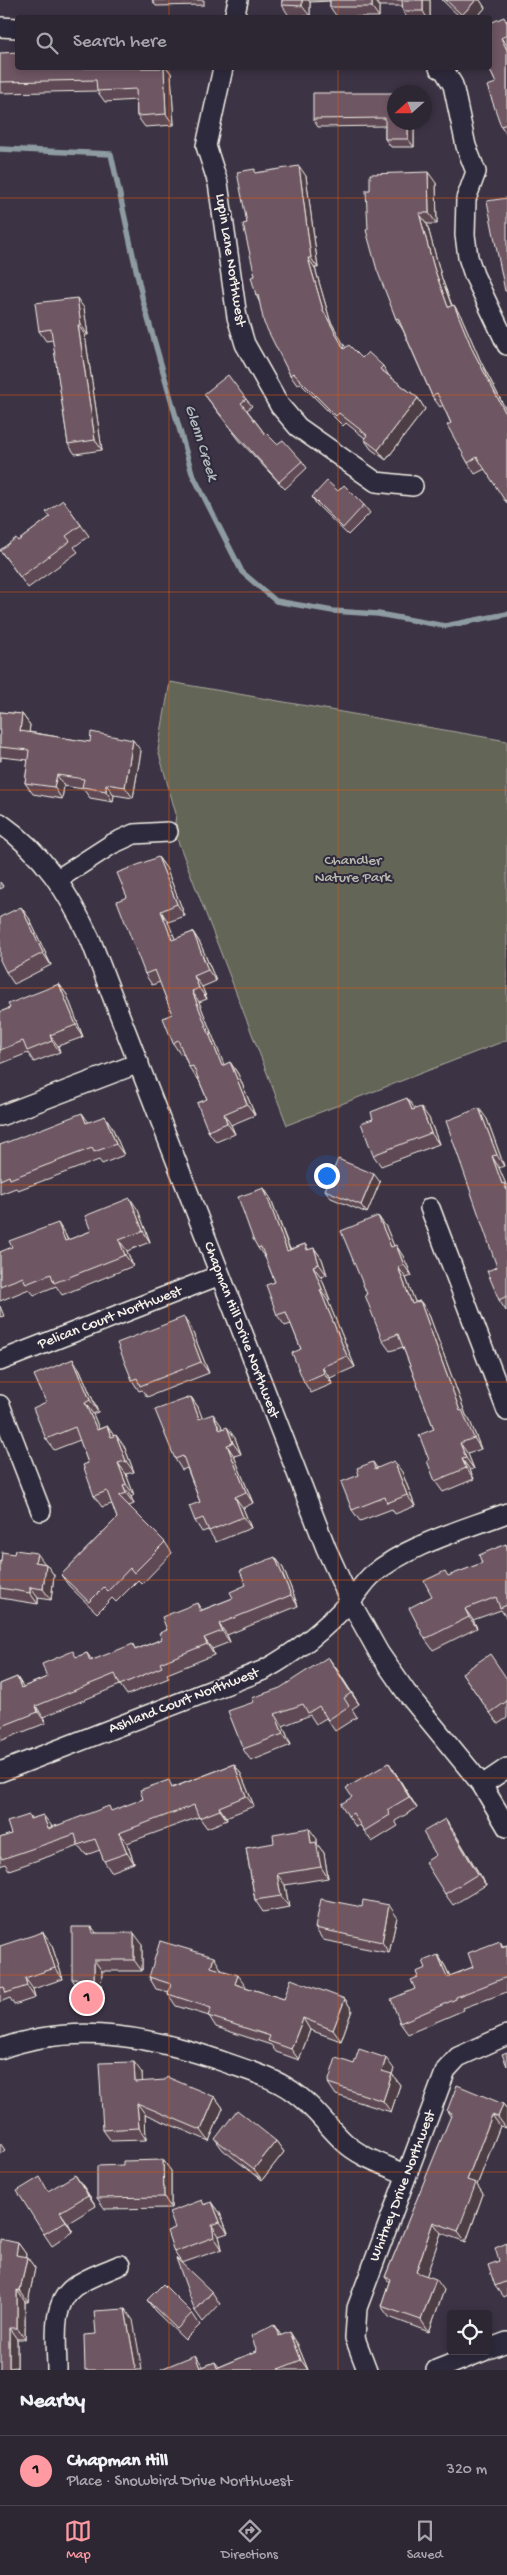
<!DOCTYPE html>
<meta charset="utf-8">
<style>
body{margin:0;font-family:"Gochi Hand",sans-serif;background:#352e3b;color:#f1f3f6}
.controls{position:absolute;right:15px;bottom:15px;display:grid;overflow:hidden;border-radius:5px;box-shadow:0 2px 8px #0003}
.controls button{width:45px;height:45px;display:grid;place-items:center;padding:0;border:0;border-bottom:1px solid #48434e;background:#2d2633;color:#f1f3f6;font:25px sans-serif}
.compass{position:absolute;left:387px;top:85px;width:45px;height:45px;border-radius:50%;background:#2d2633;box-shadow:0 2px 8px #0003;rotate:249deg}
.you{position:absolute;left:326px;top:1175px;width:18px;height:18px;margin:-12px;border:4px solid #fff;border-radius:50%;background:#1a73e8;box-shadow:0 0 0 8px #1a73e833}
.badge{display:grid;place-items:center;width:32px;height:32px;border-radius:50%;background:#ff9aa2;color:#111;font-size:16px;font-weight:700}
.pin{position:absolute;translate:-50% -50%;border:2px solid #fff;box-shadow:0 1px 5px #0006}
.list{margin:0;padding:0;list-style:none}
h2{display:flex;justify-content:space-between;align-items:center;height:65px;margin:0;padding:0 20px;font-size:21px}
h2 small{font-size:16px;font-weight:400;color:#a7a5ac}
.list li{display:grid;grid-template-columns:32px 1fr auto;gap:15px;align-items:center;box-sizing:border-box;height:70px;padding:0 20px;border-top:1px solid #48434e}
.list b{display:block;font-size:19px;white-space:nowrap}
.list p{margin:0;font-size:16px;white-space:nowrap;color:#a7a5ac}
.list em{font-size:16px;font-style:normal;color:#a7a5ac}
.icon{flex:none;width:28px;height:28px;fill:none;stroke:currentColor;stroke-width:2;stroke-linecap:round;stroke-linejoin:round}
.map{position:relative;flex:none;width:507px;height:2370px;overflow:hidden}
.search{position:absolute;background:#2d2633;box-shadow:0 2px 8px #0003;left:15px;right:15px;top:15px;height:55px;display:flex;align-items:center;gap:12px;box-sizing:border-box;padding:0 18px;border-radius:5px;color:#a7a5ac;font-size:19px}
.sheet{height:135px;background:#2d2633}
nav{display:flex;justify-content:space-around;align-items:center;box-sizing:border-box;height:70px;border-top:1px solid #48434e;background:#2d2633;font-size:14px;color:#a7a5ac}
nav a{display:grid;justify-items:center;gap:2px}
nav .on{color:#ff9aa2}
.map>svg:first-child{display:block}
.green{fill:#636557;stroke:#acaba0}
.lines{fill:none;stroke-linecap:round;stroke-linejoin:round}
.stream{stroke:#8e9ca2;stroke-width:5.5}
.minor-casing{stroke:#f4f1e8;stroke-width:22}
.minor{stroke:#2f2a3d;stroke-width:19}
.wall{fill:#5f4a54;stroke:#f4f1e8}
.shaded-wall{fill:#4d3c45;stroke:#f4f1e8}
.building{fill:#6e5662;stroke:#f4f1e8}
.grid{fill:none;stroke:#e8590c;stroke-width:1;stroke-opacity:0.55}
.labels{text-anchor:middle;dominant-baseline:central;stroke-width:4;stroke-linejoin:round;paint-order:stroke}
.street-label{font-size:15px;fill:#f4f1e8;stroke:#2f2a3d}
.park-label{font-size:15px;fill:#bab9ae;stroke:#2f2a3d}
.water-label{font-size:16px;font-style:italic;fill:#b0b8b9;stroke:#2f2a3d}
</style>
<div class="map">
<svg width="507" height="2370" viewBox="0 0 507 2370">
<rect width="100%" height="100%" fill="#3c3344"/>
<filter id="ink" filterUnits="userSpaceOnUse"><feTurbulence type="fractalNoise" baseFrequency=".02" numOctaves="2"/><feDisplacementMap in="SourceGraphic" scale="10" xChannelSelector="R" yChannelSelector="G"/><feConvolveMatrix kernelMatrix="1 2 1 2 8 2 1 2 1" color-interpolation-filters="sRGB"/></filter>
<g filter="url(#ink)">
<path class="green" d="M170 682 507 741V1040L287 1125 174 831 176 814 158 750Z"/>
<g class="lines">
<path class="stream" d="M0 149 111 154 143 301 192 473 242 572 276 601 333 611 378 614 445 626 507 614"/>
<g class="minor-casing">
<path id="minor" d="M234 18 238 0
M0 27 18 28
M223 68 206 146 218 183 237 317 245 344 280 406 298 427 376 482 413 486
M439 68 444 70 453 85 466 146 476 172 466 199 465 235 468 257 474 275 507 345
M0 823C44 854 68 892 91 941L326 1548 350 1601 379 1653 406 1692 482 1785 507 1827
M58 879 112 844 134 834 168 832
M0 1116 139 1063
M430 1208 507 1411
M0 1361 220 1275
M0 1405 41 1511
M0 1772 264 1670C297 1652 325 1629 350 1601 358 1593 364 1582 372 1575 409 1544 463 1530 507 1513
M482 1785 507 1768
M0 2049C77 2021 155 2037 230 2064 250 2071 274 2078 292 2091 313 2105 326 2125 344 2142 361 2158 386 2165 407 2175
M488 2349 507 2342
M57 2370C57 2343 50 2305 74 2287 87 2277 105 2272 120 2265
M367 2370 355 2338 357 2308 446 2070 458 2057 507 2035
M436 2370 484 2351"/>
</g>
<use href="#minor" class="minor"/>
</g>
<path class="wall" d="M152 0H204V5L156 6Z
M282 0H430V18H407L403 11V6H379V17H337L330 7V1L310 2V16H289L282 5Z
M442 0H480L485 8 476 18H461Z
M507 20V133L506 134 501 126 496 83 489 68Z
M0 53 18 68H167L171 73 174 125 145 127 137 116 136 100 105 102 97 91 0 93Z
M394 93 414 122V147H391L385 139V126L318 127 313 119Z
M257 173 306 176 318 268H315L330 320 345 348 362 358 383 366 389 376 418 398 425 409 386 460 371 449 364 439 365 438 346 423 343 426 300 383 297 385 290 375 259 301 256 295 255 276 247 223Z
M436 183 437 224H427L442 279 452 305 461 316 481 362 507 412V503L485 469 475 474 468 463 443 405 440 407 432 396 403 330 396 319 368 229Z
M84 308 88 335H85L102 450 75 454 68 444 53 340 46 341 39 331Z
M204 394 246 399 252 406 247 410 265 434 277 444 302 461 307 468 285 489 240 441Z
M312 497 364 505 370 513 348 535 317 505Z
M63 500 89 536 74 547 78 552 28 588 0 550 18 541 50 517Z
M0 712 22 714 30 725 29 732 141 751 133 798 114 795 113 802 90 798 83 789 64 786 62 799 33 794 25 783 28 760 1 757V761H0Z
M158 857 166 868 185 916 168 922 175 939 193 932 200 943 216 981 202 987 207 999 199 1002 224 1065 230 1062 238 1074 255 1115 231 1125 235 1134 216 1142 208 1131 207 1099 198 1078 197 1079 189 1067 183 1053 180 1054 173 1043 172 1014 160 982 152 985 145 974 127 897Z
M0 882 4 887 0 889Z
M29 918 51 965 14 984 6 972Z
M59 984 67 995 83 1037 58 1046 60 1052 34 1062 28 1053 0 1064V1012L10 1008Z
M415 1109 429 1118 439 1144 381 1166 373 1155Z
M487 1119 504 1166 499 1168 507 1187 506 1311 499 1300Z
M89 1122 112 1127 124 1155 102 1164 99 1160 18 1190 16 1188 0 1194V1145Z
M380 1182 367 1213 331 1198 325 1190Z
M271 1199 290 1249 305 1244 309 1250 314 1248 322 1259 327 1275 321 1277 330 1300 328 1301 355 1367 330 1378 332 1384 311 1393 304 1382 301 1349 291 1324 285 1326 277 1315 275 1282 266 1259 258 1248Z
M138 1210 150 1242 127 1251 133 1266 62 1295 56 1286 34 1295 29 1289 0 1301V1252L65 1234 68 1240 91 1231Z
M378 1216 386 1227 394 1246 403 1256 412 1276 406 1278 415 1302 420 1301 428 1312 466 1415 470 1421 481 1449 468 1454 474 1469 470 1470 474 1479 443 1492 435 1481 429 1460 434 1429 403 1347 390 1351 382 1340 367 1294Z
M0 1306 4 1316 0 1317Z
M191 1328 209 1373 147 1397 142 1390 139 1391 132 1380Z
M73 1359 80 1370 98 1412 93 1414 99 1429 107 1426 114 1436 124 1446 134 1472 126 1474 134 1495 131 1497 134 1504 129 1506 165 1542 172 1553 142 1584 138 1580 116 1602 112 1598 97 1613 69 1586 61 1575 117 1518 112 1504 102 1507 94 1496 88 1463 80 1440 54 1450 46 1439V1402Z
M191 1397 198 1407 202 1418 221 1425 222 1429 235 1438 241 1454 234 1456 253 1503 243 1508 251 1528 216 1542 208 1530 202 1532 195 1521 200 1502 187 1468 182 1470 175 1459Z
M373 1462 377 1468 402 1472 415 1506 395 1514 392 1509 360 1521 352 1510 359 1475Z
M506 1544 507 1546V1619L501 1610 473 1620 477 1628 433 1650 425 1639 432 1596 449 1576 482 1563Z
M275 1557 283 1568 298 1606 227 1635 230 1642 212 1649 214 1655 167 1674 169 1678 127 1695 120 1685 43 1717 46 1723 0 1741V1684L17 1677 23 1687 47 1677 77 1657 87 1653 92 1660 137 1649 162 1639 167 1630 197 1603 202 1610 233 1598Z
M0 1561 46 1564 54 1575 51 1600 38 1598V1604L0 1598Z
M336 1668 359 1704 352 1709 357 1717 335 1731 326 1718 316 1724 310 1715 283 1726 291 1745 251 1761 243 1749 254 1702Z
M462 1673 507 1679V1718L498 1724Z
M389 1763 396 1774 417 1808 395 1821 398 1826 372 1842 360 1825 356 1827 348 1816 352 1797Z
M234 1764 241 1774 254 1806 226 1817 227 1820 207 1828 199 1817 127 1843 134 1863 111 1872 104 1861 100 1850 86 1855 79 1846 9 1870 5 1864 0 1866V1838L11 1834 29 1815 32 1819 43 1815 51 1827 113 1811 174 1787Z
M453 1830 486 1885 453 1905 445 1894 436 1855Z
M317 1839V1844L324 1853 328 1878 285 1885 289 1907 263 1912 255 1900 246 1848Z
M397 1917 389 1953 323 1940 315 1928Z
M97 1933 142 1944V1971H102L101 1991 79 1990 72 1979Z
M500 1941 503 1946 507 1945V1992L463 2008 464 2010 408 2034 400 2023 415 1989 418 1977 438 1955 445 1966 450 1976 473 1967Z
M51 1943 63 1979 33 1989 35 1998 14 2005 10 1998 0 2002V1946Z
M221 1969V1970L245 1987 284 1999H345L352 2010 341 2041 310 2030 299 2060 276 2052 271 2045 216 2027 209 2016 176 2006 168 1994 169 1992 156 1989 149 1977Z
M354 2064 394 2069 392 2074 400 2085 391 2112 336 2095 328 2083Z
M142 2073V2082L215 2097 223 2108 209 2141 145 2114 146 2140 111 2141 103 2130Z
M503 2104 507 2109V2125L506 2128 500 2126 477 2185 483 2194 466 2242 441 2233 426 2276 444 2290 429 2332 389 2317 381 2306 389 2282 385 2277 451 2117 447 2111Z
M215 2139 276 2141 284 2152 262 2180 223 2150Z
M0 2143 5 2150 0 2154Z
M163 2160 171 2171V2208L105 2209 97 2198Z
M83 2186 96 2206 68 2223 73 2232 52 2246 44 2234 49 2191Z
M212 2202 220 2213 228 2233 219 2236 222 2249 182 2263 174 2252 175 2228 205 2204Z
M18 2243 26 2254 25 2257H27L35 2268 28 2302H25V2339H17V2368L0 2370Z
M507 2243V2295L503 2297 495 2286 499 2261Z
M212 2292 220 2304 203 2322 195 2311Z
M147 2300 192 2313 200 2325 185 2340 155 2311Z
M274 2325 281 2336 297 2343 308 2370H161L203 2367 215 2362 219 2367 257 2351Z"/>
<path class="shaded-wall" d="M302 0H308L310 2V16L302 6Z
M372 0H375L379 6V17L372 7Z
M423 0H430V18H427L423 11Z
M476 0H480L485 8 476 18H464L462 15Z
M501 38 507 45V50Z
M164 68H167L171 73 174 125 166 114Z
M408 122H414V147L408 139Z
M299 166 306 176 318 268 311 258Z
M428 172 436 183 437 224 429 213Z
M419 213 427 224 442 279 456 318 448 307 434 268Z
M308 258 315 268 330 320 352 359 344 349 323 310Z
M77 298 84 308 88 335 81 325Z
M454 305 461 316 481 362 507 412V416L473 351Z
M78 325 85 335 102 450 95 440Z
M418 398 425 409 386 460 378 450Z
M22 714 30 725 28 742 20 731Z
M133 740 141 751 133 798 125 787Z
M57 775 64 786 62 799 54 787Z
M106 784 114 795 113 802 106 791Z
M158 857 166 868 185 916 177 904Z
M21 907 29 918 51 965 43 953Z
M161 911 168 922 180 951 172 940Z
M193 932 200 943 216 981 208 970Z
M194 976 202 987 207 999 199 988Z
M59 984 67 995 83 1037 76 1025Z
M192 991 199 1002 229 1077 222 1066Z
M50 1035 58 1046 60 1052 52 1041Z
M230 1062 238 1074 255 1115 247 1104Z
M407 1098 415 1109 412 1110Z
M421 1107 429 1118 439 1144 431 1133Z
M479 1108 487 1119 504 1166 497 1155Z
M82 1113 90 1124 86 1123Z
M224 1114 231 1125 235 1134 227 1123Z
M105 1116 112 1127 124 1155 116 1144Z
M492 1156 499 1168 507 1187V1191L502 1184Z
M374 1174 380 1182 367 1213 361 1205Z
M264 1188 271 1199 294 1262 287 1251Z
M130 1198 138 1210 150 1242 143 1231Z
M378 1216 386 1227 399 1258 391 1247Z
M58 1223 65 1234 73 1253 65 1241Z
M119 1240 127 1251 133 1266 125 1255Z
M396 1245 403 1256 412 1276 404 1265Z
M314 1248 322 1259 327 1275 319 1264Z
M313 1266 321 1277 330 1300 322 1289Z
M398 1267 406 1278 420 1315 412 1304Z
M320 1290 328 1301 355 1367 347 1356Z
M420 1301 428 1312 466 1415 470 1421 481 1449 474 1438 460 1411Z
M184 1317 191 1328 209 1373 201 1362Z
M73 1359 80 1370 98 1412 90 1400Z
M322 1367 330 1378 332 1384 324 1373Z
M191 1397 198 1407 207 1430 199 1419Z
M85 1403 93 1414 104 1441 97 1430Z
M213 1414 221 1425 227 1441 220 1430Z
M107 1426 115 1437H111Z
M227 1427 235 1438 241 1454 233 1443Z
M116 1435 124 1446 134 1472 126 1461Z
M460 1443 468 1454 474 1469 466 1458Z
M227 1445 234 1456 253 1503 246 1492Z
M462 1459 470 1470 474 1479 466 1468Z
M394 1461 402 1472 415 1506 407 1495Z
M118 1463 126 1474 134 1495 126 1484Z
M123 1486 131 1497 134 1504 126 1493Z
M235 1497 243 1508 251 1528 243 1517Z
M37 1553 45 1564 35 1562Z
M275 1557 283 1568 298 1606 291 1595Z
M46 1564 54 1575 51 1600 43 1589Z
M30 1587 38 1598V1604L30 1593Z
M465 1609 473 1620 477 1628 469 1617Z
M219 1624 227 1635 230 1642 222 1631Z
M204 1638 212 1649 214 1655 207 1644Z
M328 1657 336 1668 359 1704 351 1693Z
M17 1677 24 1688H21Z
M36 1706 43 1717 46 1723 38 1712Z
M275 1714 283 1726 291 1745 283 1734Z
M389 1763 396 1774 417 1808 409 1797Z
M234 1764 241 1774 254 1806 246 1796Z
M219 1807 226 1817 227 1820 220 1810Z
M43 1815 51 1825 55 1839 48 1829Z
M445 1819 453 1830 486 1885 478 1874Z
M309 1828 317 1839V1844L324 1853 328 1878 321 1867 311 1843Z
M119 1833 127 1843 134 1863 127 1853Z
M277 1874 285 1885 289 1907 281 1896Z
M389 1905 397 1917 389 1953 382 1942Z
M92 1927 100 1938 92 1933Z
M43 1932 51 1943 63 1979 55 1968Z
M134 1933 142 1944V1971L134 1960Z
M438 1955 445 1966 455 1988 447 1977Z
M214 1957 221 1969 218 1978 211 1967Z
M94 1960 102 1971 101 1991 94 1980Z
M238 1975 246 1986 243 1995 235 1984Z
M25 1978 33 1989 35 1998 27 1986Z
M345 1999 352 2010 341 2041 333 2030Z
M303 2018 310 2030 299 2060 291 2049Z
M386 2058 394 2069 389 2082 382 2071Z
M134 2062 142 2073 143 2093 135 2082Z
M392 2074 400 2085 391 2112 383 2101Z
M215 2097 223 2108 209 2141 201 2130Z
M137 2103 145 2114 146 2140 139 2128Z
M503 2104 507 2109V2125L506 2128 498 2117Z
M492 2115 500 2126 477 2185 483 2194 466 2242 458 2231 467 2180Z
M276 2141 284 2152 262 2180 254 2169Z
M163 2160 171 2171V2208L164 2197Z
M75 2175 83 2186 96 2206 88 2195Z
M212 2202 220 2213 228 2233 220 2222Z
M60 2212 68 2223 73 2232 66 2221Z
M433 2222 441 2233 424 2283 416 2272Z
M212 2225 219 2236 222 2249 214 2237Z
M18 2243 26 2254 23 2266 16 2255Z
M27 2257 35 2268 28 2302 20 2291Z
M436 2279 444 2290 429 2332 421 2320Z
M17 2290 25 2302V2339L17 2328Z
M125 2309 133 2320 142 2370H136Z
M274 2325 282 2337 279 2336Z
M9 2328 17 2339V2368L18 2370H10L9 2368Z
M290 2332 297 2343 308 2370 301 2360Z
M195 2355 203 2366 204 2370 200 2368Z"/>
<path class="building" d="M282 0H302V6L282 5Z
M330 0H372V7H330Z
M402 0H423V11H403Z
M446 0H476L462 15Z
M504 17 507 23V35L501 38 507 50V124L501 126 487 86 496 83 489 68 490 23Z
M18 52V68H164L166 114 137 116 136 89 97 91 96 80 0 82V53Z
M313 93H394V122H408V139H385V118L313 119Z
M299 166 311 258H308L323 310 344 349 349 345 362 358 368 352 383 366 380 369 418 398 378 450 364 439 367 435 339 413 336 416 293 373 290 375 264 323 258 295H256L251 277 255 276 243 224 247 223 237 172 255 169V173Z
M428 172 429 213H419L434 268 448 307 454 305 473 351 507 416V500L505 501 477 457 468 463 447 425 451 423 437 393 432 396 398 318 396 319 377 270 366 230 368 229 366 190H370V174Z
M507 198V291H505L487 201Z
M77 298 81 325H78L95 440 68 444 51 329 39 331 35 303Z
M228 375 246 399 241 403 265 434 266 433 277 444 283 440 302 461 279 482 235 433 204 394Z
M327 481 338 491 344 485 364 505 343 528 312 497Z
M63 500 81 525 66 536 70 541 20 577 0 550 16 538 18 541 50 517 46 512Z
M0 712 22 714 20 731 90 742 91 732 133 740 125 787 106 784V791L82 787 84 779 57 775 54 787 25 783 29 750 0 747Z
M158 857 177 904 161 911 172 940 193 932 208 970 194 976 199 988 192 991 222 1066 230 1062 247 1104 224 1114 227 1123 208 1131 197 1103 207 1099 193 1066 189 1067 178 1040 173 1043 163 1018 172 1014 155 970 145 974 117 901 127 897 117 873Z
M21 907 43 953 6 972 0 960V917Z
M59 984 76 1025 50 1035 52 1041 27 1051 23 1041 0 1050V1012L10 1008 8 1004Z
M407 1098 412 1110 421 1107 431 1133 373 1155 361 1123 373 1119 371 1112Z
M479 1108 497 1155 492 1156 502 1184 504 1183 507 1191V1296L499 1300 487 1271 497 1267 446 1121Z
M82 1113 86 1123 105 1116 116 1144 94 1152 92 1148 10 1179 9 1176 0 1180V1145Z
M338 1159 374 1174 361 1205 325 1190Z
M264 1188 287 1251 305 1244 307 1250 314 1248 319 1264 313 1266 322 1289 320 1290 347 1356 322 1367 324 1373 304 1382 292 1353 301 1349 286 1312 277 1315 266 1285 275 1282 261 1247 258 1248 253 1239 238 1197Z
M130 1198 143 1231 119 1240 125 1255 54 1283 51 1274 26 1284 23 1277 0 1286V1252L12 1247 9 1241 58 1223 65 1241 91 1231 85 1216Z
M378 1216 391 1247 396 1245 404 1265 398 1267 412 1304 420 1301 460 1411 462 1410 474 1438 460 1443 466 1458 462 1459 466 1468 435 1481 427 1461 429 1460 419 1435 434 1429 398 1334 382 1340 365 1295 367 1294 341 1231Z
M184 1317 201 1362 140 1386 137 1378 132 1380 117 1343Z
M73 1359 90 1400 85 1403 97 1430 107 1426 111 1437 116 1435 126 1461 118 1463 126 1484 123 1486 126 1493 119 1496 165 1542 134 1573 130 1568 108 1591 104 1587 89 1602 61 1575 117 1518 107 1491 94 1496 83 1465 88 1463 75 1427 46 1439 33 1408 46 1402 34 1375Z
M191 1397 199 1419 213 1414 220 1430 227 1427 233 1443 227 1445 246 1492 235 1497 243 1517 209 1531 203 1518 195 1521 189 1506 200 1502 183 1456 175 1459 155 1410Z
M394 1461 407 1495 387 1503 385 1497 352 1510 341 1482 359 1475 357 1468 373 1462 375 1469Z
M506 1544 507 1547V1605L500 1608 496 1597 465 1609 469 1617 425 1639 409 1608 432 1596 424 1581 445 1571 448 1576 482 1563 479 1555Z
M15 1550 37 1553 35 1562 46 1564 43 1589 30 1587V1593L0 1588V1561L1 1562 2 1552 14 1554Z
M275 1557 291 1595 219 1624 222 1631 204 1638 207 1644 160 1663 162 1667 120 1685 115 1674 36 1706 38 1712 0 1727V1684L17 1677 21 1688 47 1677 42 1664 73 1651 76 1657 87 1653 90 1661 133 1644 135 1650 162 1639 159 1633 167 1630 162 1617 197 1603 200 1611 233 1598 230 1592 246 1585 240 1571Z
M490 1654 507 1679V1701L490 1713 462 1673Z
M328 1657 351 1693 344 1698 349 1706 328 1720 319 1706 308 1713 303 1704 275 1714 283 1734 243 1749 228 1711 254 1702 252 1698 280 1688Z
M389 1763 409 1797 387 1810 390 1815 364 1831 353 1813 348 1816 341 1804 352 1797 346 1788Z
M234 1764 246 1796 219 1807 220 1810 199 1818 194 1805 119 1833 127 1853 104 1861 95 1839 78 1845 75 1834 2 1859 0 1855V1838L11 1834 7 1822 29 1815 30 1819 43 1815 48 1829 109 1806 111 1811 143 1799 140 1790 169 1780 172 1788Z
M445 1819 478 1874 445 1894 425 1862 436 1855 423 1832Z
M309 1828 311 1843 316 1842 321 1867 277 1874 281 1896 255 1900 246 1848 274 1843 273 1834Z
M321 1899 362 1907 363 1900 389 1905 382 1942 315 1928Z
M72 1927H92V1933H134V1960H94V1980L72 1979Z
M43 1932 55 1968 25 1978 27 1986 6 1993 4 1987 0 1988V1946Z
M160 1941 214 1957 211 1967 238 1975 235 1984 284 1999 291 1979 345 1999 333 2030 303 2018 291 2049 268 2041 270 2036 208 2016 211 2008 168 1994 171 1984 149 1977Z
M500 1941 502 1947 507 1945V1977L456 1997V1999L400 2023 391 1999 415 1989 411 1980 418 1977 416 1972 426 1968 423 1961 438 1955 447 1977 473 1967 468 1953Z
M359 2049 386 2058 382 2071 392 2074 383 2101 328 2083 336 2058 354 2064Z
M507 2052V2066L502 2054Z
M134 2062 135 2082 165 2080 167 2077 215 2097 201 2130 137 2103 139 2128 103 2130 99 2063Z
M457 2085 503 2104 498 2117 492 2115 467 2180 476 2183 458 2231 433 2222 416 2272 436 2279 421 2320 381 2306 390 2279 385 2277 452 2113 447 2111Z
M237 2110 276 2141 254 2169 215 2139Z
M163 2160 164 2197 97 2198V2166L123 2165V2161Z
M75 2175 88 2195 60 2212 66 2221 44 2234 17 2191 40 2177 48 2191Z
M202 2200 204 2205 212 2202 220 2222 212 2225 214 2237 174 2252 167 2231 175 2228 169 2212Z
M0 2239 18 2243 16 2255 27 2257 20 2291 17 2290V2328H9V2368L16 2367 17 2370H0Z
M507 2243V2281L495 2286 488 2265 499 2261 495 2248Z
M176 2258 212 2292 195 2311Z
M163 2284 192 2313 177 2329 147 2300Z
M125 2309 136 2370H85L84 2335 96 2334 94 2311Z
M274 2325 279 2336 290 2332 301 2360 276 2370H161V2369L195 2355 200 2368 215 2362 217 2368 257 2351 251 2336Z"/>
</g>
<path class="grid" d="M169 0V18M338 0V18M169 68V2370M338 68V2370M0 198H507M0 395H507M0 592H507M0 790H507M0 988H507M0 1185H507M0 1382H507M0 1580H507M0 1778H507M0 1975H507M0 2172H507"/>
<g class="labels">
<g class="street-label">
<text transform="translate(230 260) rotate(81)">Lupin Lane Northwest</text>
<text transform="translate(110 1318) rotate(-21)">Pelican Court Northwest</text>
<text transform="translate(241 1330) rotate(69)">Chapman Hill Drive Northwest</text>
<text transform="translate(184 1701) rotate(-21)">Ashland Court Northwest</text>
<text transform="translate(403 2186) rotate(-69)">Whitney Drive Northwest</text>
</g>
<g class="park-label">
<text x="353" y="861">Chandler<tspan x="353" dy="17">Nature Park</tspan></text>
</g>
<g class="water-label">
<text transform="translate(200 443) rotate(72)">Glenn Creek</text>
</g>
</g>
</svg>
<div class="controls">
<button><svg class="icon" aria-label="locate" viewBox="0 0 24 24"><circle cx="12" cy="12" r="6"/><path d="M12 2v4M12 18v4M2 12h4M18 12h4"/></svg></button>
</div>
<svg class="compass" viewBox="-18 -18 36 36"><path d="M0-13l5 13h-10z" fill="#e53935"/><path d="M0 13l5-13h-10z" fill="#a7a5ac"/></svg>
<div class="you"></div>
<div class="pin badge" style="left:87px;top:1998px">1</div>
<div class="search"><svg class="icon" aria-label="search" viewBox="0 0 24 24"><circle cx="10" cy="10" r="6"/><path d="M15 15l6 6"/></svg>Search here</div>
</div>
<section class="sheet">
<h2>Nearby<small></small></h2>
<ul class="list">
<li><span class="badge">1</span><div><b>Chapman Hill</b><p>Place · Snowbird Drive Northwest</p></div><em>320 m</em></li>
</ul>
</section>
<nav>
<a class="on"><svg class="icon" aria-label="map" viewBox="0 0 24 24"><path d="M3 6l6-2 6 2 6-2v14l-6 2-6-2-6 2zM9 4v14M15 6v14"/></svg>Map</a>
<a><svg class="icon" aria-label="directions" viewBox="0 0 24 24"><path d="M12 3l9 9-9 9-9-9zM9 14v-3h6M13 9l2 2-2 2"/></svg>Directions</a>
<a><svg class="icon" aria-label="saved" viewBox="0 0 24 24"><path d="M7 4h10v16l-5-4-5 4z"/></svg>Saved</a>
</nav>
